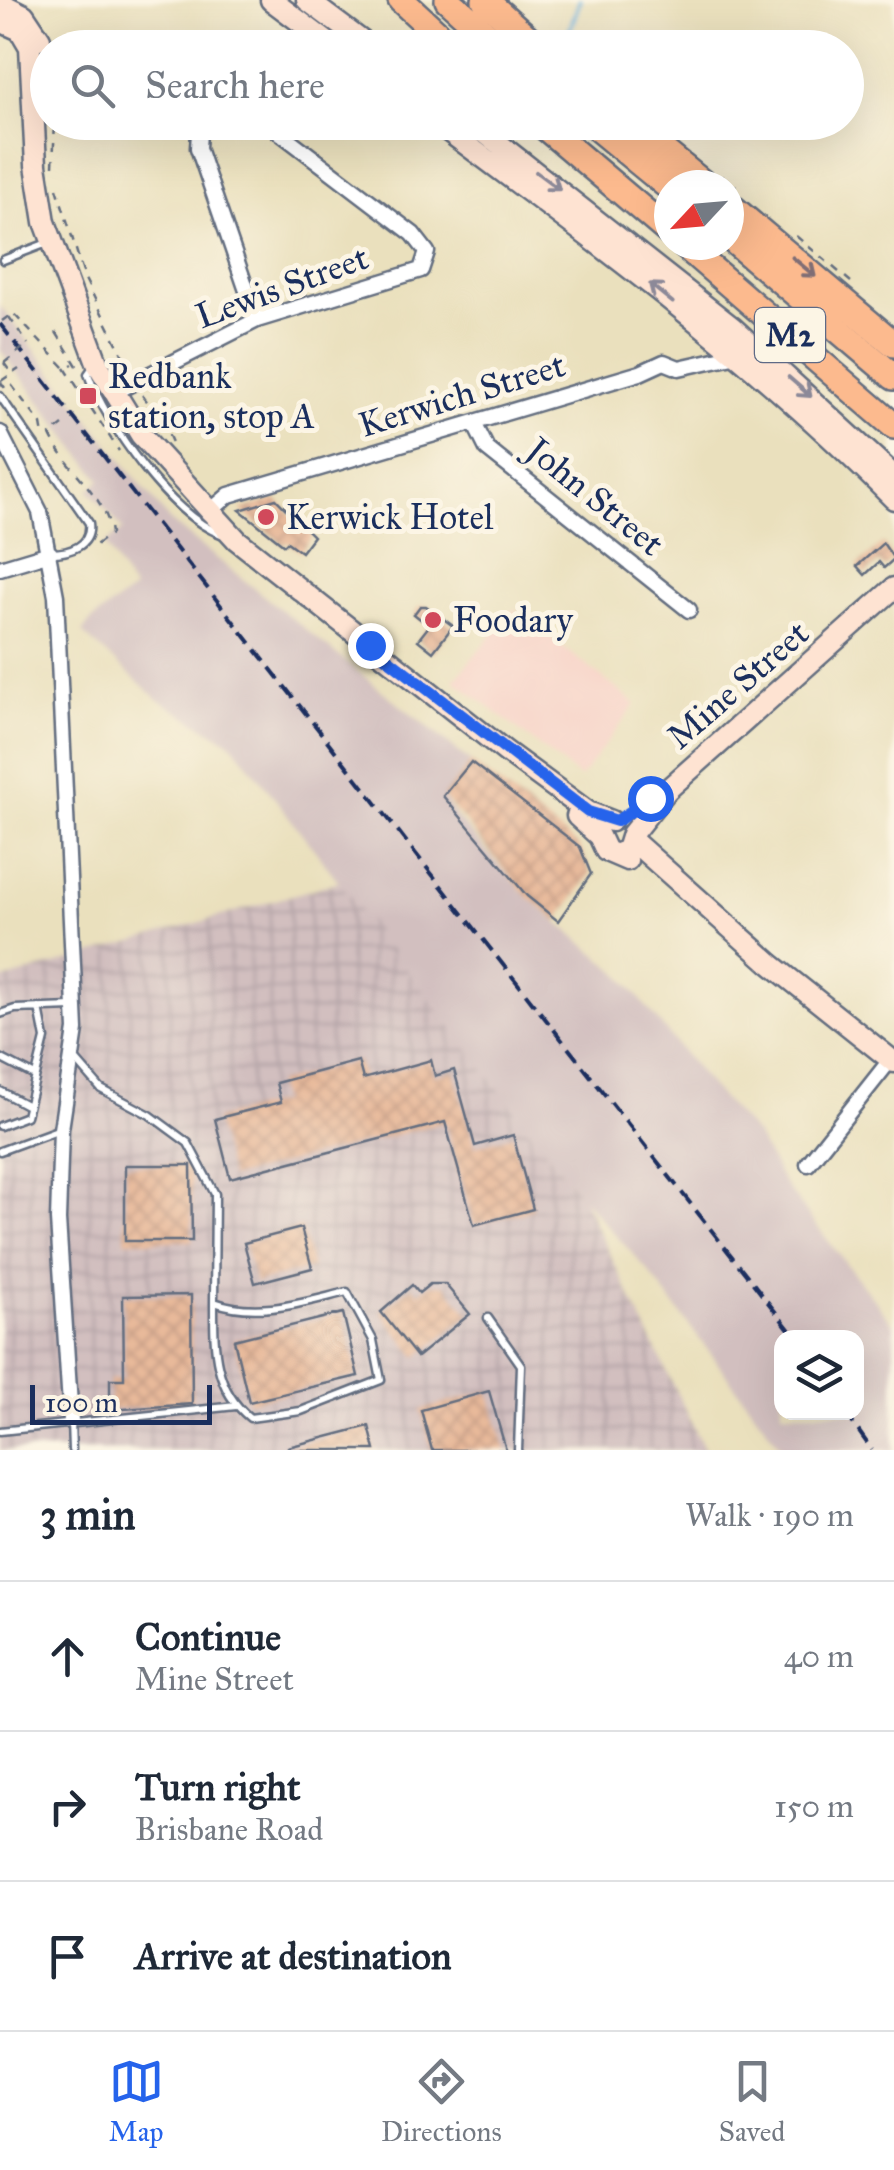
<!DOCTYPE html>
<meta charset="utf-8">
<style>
body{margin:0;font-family:"IM FELL Great Primer",serif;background:#f2f2f3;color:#1f2937}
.controls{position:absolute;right:30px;bottom:30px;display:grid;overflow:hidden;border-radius:20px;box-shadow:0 10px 40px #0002}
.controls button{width:90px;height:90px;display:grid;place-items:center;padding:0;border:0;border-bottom:2px solid #e0e1e3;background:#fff;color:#1f2937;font:50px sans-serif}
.compass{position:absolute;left:654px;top:170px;width:90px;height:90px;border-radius:50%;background:#fff;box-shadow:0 10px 40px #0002;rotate:244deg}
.scale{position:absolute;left:30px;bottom:25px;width:182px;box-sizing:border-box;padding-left:10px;border:5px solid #1b2f5e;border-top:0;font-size:28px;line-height:35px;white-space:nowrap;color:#1b2f5e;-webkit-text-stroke:8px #fcf5e5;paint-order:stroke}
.stop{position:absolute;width:30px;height:30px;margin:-22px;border:8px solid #2563eb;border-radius:50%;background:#fff}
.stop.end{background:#2563eb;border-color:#fff;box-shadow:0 2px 10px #0008}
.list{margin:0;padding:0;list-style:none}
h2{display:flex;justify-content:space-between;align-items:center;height:130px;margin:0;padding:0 40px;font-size:42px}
h2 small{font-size:32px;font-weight:400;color:#747a83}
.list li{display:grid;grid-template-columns:65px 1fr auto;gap:30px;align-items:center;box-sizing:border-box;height:150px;padding:0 40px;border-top:2px solid #e0e1e3}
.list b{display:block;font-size:38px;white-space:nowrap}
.list p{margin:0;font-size:32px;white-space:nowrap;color:#747a83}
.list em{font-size:32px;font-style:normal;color:#747a83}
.icon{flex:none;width:55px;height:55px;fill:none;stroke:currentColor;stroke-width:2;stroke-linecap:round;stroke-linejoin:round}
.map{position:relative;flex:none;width:894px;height:1450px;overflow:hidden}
.search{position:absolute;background:#fff;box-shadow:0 10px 40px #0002;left:30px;right:30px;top:30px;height:110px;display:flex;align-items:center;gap:25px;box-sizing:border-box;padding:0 35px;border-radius:55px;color:#747a83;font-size:38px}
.sheet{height:580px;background:#fff}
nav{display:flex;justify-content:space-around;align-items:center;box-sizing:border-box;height:140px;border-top:2px solid #e0e1e3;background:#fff;font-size:28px;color:#747a83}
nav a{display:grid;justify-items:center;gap:5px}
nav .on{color:#2563eb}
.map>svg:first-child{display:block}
.built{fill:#f7d1c6}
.industrial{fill:url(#industrial-grid)}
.railway{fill:#d2bfbf;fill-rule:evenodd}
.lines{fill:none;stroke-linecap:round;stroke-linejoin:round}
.stream{stroke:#67b2e0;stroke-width:4}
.building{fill:url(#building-cross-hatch)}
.lane-casing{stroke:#636d7f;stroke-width:11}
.street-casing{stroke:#636d7f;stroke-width:19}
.secondary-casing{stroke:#636d7f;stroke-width:25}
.highway-casing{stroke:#636d7f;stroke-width:30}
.path{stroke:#636d7f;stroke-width:2.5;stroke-dasharray:8 8;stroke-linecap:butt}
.lane{stroke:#fff;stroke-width:6}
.street{stroke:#fff;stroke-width:14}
.secondary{stroke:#fee3d2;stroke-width:20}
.highway{stroke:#fcba8e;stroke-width:25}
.rail{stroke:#1b2f5e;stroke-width:4;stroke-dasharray:15 8;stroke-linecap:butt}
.path-bridge{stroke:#636d7f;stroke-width:2.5;stroke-dasharray:8 8;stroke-linecap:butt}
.oneway{stroke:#8c8998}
.oneway2{stroke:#806e74}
.route{stroke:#2563eb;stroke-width:12}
.poi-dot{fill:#d1495b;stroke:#fcf5e5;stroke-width:4}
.labels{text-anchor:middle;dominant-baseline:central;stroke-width:10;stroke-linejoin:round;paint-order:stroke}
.shield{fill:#fcf5e5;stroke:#5e6a86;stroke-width:2.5}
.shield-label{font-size:32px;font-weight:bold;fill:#1b2f5e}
.street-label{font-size:35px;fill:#1b2f5e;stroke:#fcf5e5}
.poi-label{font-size:35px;fill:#1b2f5e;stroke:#fcf5e5;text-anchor:start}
</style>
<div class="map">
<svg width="894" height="1450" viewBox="0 0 894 1450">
<defs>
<pattern id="industrial-grid" width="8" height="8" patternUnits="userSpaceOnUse" patternTransform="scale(2.5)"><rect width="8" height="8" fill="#d2bfbf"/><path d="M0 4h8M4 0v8" fill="none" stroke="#b4a4a7"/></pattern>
<pattern id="building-cross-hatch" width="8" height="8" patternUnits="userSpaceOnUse" patternTransform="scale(2.5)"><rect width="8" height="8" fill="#e8b99a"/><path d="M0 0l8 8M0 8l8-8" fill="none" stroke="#c69f87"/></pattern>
</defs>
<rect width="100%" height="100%" fill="#fcf5e5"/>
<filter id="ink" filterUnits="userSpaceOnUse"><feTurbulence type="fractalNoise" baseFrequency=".01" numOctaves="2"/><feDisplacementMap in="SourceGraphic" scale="20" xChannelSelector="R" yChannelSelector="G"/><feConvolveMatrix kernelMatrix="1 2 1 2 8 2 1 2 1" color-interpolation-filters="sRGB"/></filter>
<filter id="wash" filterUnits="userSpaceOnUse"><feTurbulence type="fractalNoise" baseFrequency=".0048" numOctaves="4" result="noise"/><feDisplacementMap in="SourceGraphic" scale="40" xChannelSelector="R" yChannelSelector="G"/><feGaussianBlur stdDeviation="2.25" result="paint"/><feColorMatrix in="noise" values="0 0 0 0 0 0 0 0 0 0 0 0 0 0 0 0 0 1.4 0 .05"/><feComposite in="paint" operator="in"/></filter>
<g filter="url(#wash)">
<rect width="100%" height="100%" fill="#eae0bd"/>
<path class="built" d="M514 609 636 704 580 778 454 680Z"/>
<path class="industrial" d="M340 881 583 1199 705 1450H0V981Z"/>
<path class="railway" d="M0 306 169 520 471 762 443 796 456 817 527 896 620 974 711 1087 756 1135 784 1184 894 1325V1450H783L649 1272 583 1199 233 744 159 700 82 633 91 621 133 590 105 544 123 530 89 490 101 480 0 350ZM782 1338H856V1412H782Z"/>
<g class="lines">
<path class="stream" d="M569 32 580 0"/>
</g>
<g id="blocks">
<path class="building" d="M276 499 313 536 301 552 287 542 284 545 240 510Z
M883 543 894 559 884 568 879 562 865 575 857 566Z
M420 606H426L453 626 433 652 418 640 429 626 414 614Z
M471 762 580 847 591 874 558 921 527 896 443 796Z
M431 1060 435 1076 454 1070 475 1146 513 1135 533 1209 474 1225 445 1122 230 1178 215 1119 281 1102 276 1083 358 1061 363 1079Z
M125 1165H191L192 1241H125Z
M301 1228 312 1268 255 1283 244 1243Z
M430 1284H445L470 1314 417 1357 381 1312 412 1285 419 1293Z
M191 1295 192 1404 110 1410V1379H124L123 1296Z
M343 1313 358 1376 249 1402 234 1340Z
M489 1391 506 1450H432L421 1410Z
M369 1426 375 1450H288V1447Z"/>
</g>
</g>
<g filter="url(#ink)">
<use href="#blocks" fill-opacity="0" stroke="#636d7f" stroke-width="2.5"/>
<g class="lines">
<g class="lane-casing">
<path id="lane" d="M3 260 50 242
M93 367 88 374C105 423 172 517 221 534
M0 396 89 523C92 546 70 553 50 553
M0 1014 15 1009 73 1007
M0 1058 35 1076
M75 1059 101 1089 150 1115 188 1143 215 1194 214 1302C258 1318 304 1302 347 1292L373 1340 381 1380 301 1411 250 1418C213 1388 214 1347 214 1302
M0 1091 28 1106
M0 1126 26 1116 45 1039 39 1008
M0 1151 60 1129
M488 1318 521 1365 518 1450
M71 1421 72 1450
M0 1431 236 1406"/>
</g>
<g class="street-casing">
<path id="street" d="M206 122 199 132 198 148 257 320
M113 393 257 320 421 270 427 252 413 234 266 122
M474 423 487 449 689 610
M0 433 40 512 56 596 76 1030 61 1129 58 1220 71 1421
M208 513 229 495 640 373 664 362 679 368 737 355
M0 568 50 553
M808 1164 891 1059"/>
</g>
<g class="secondary-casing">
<path id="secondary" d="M271 0 335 48
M307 0 371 48
M0 3 24 15 40 39
M0 21 20 30 30 47 36 165 45 222 98 365 141 435 237 540 505 751 588 812 611 821
M436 122C595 240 755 358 894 499
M471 122 732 327 894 476
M577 816 599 836 606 851 627 860
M632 840 771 964 894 1062
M617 854 627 850 632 834 667 790 894 588"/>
</g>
<g class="highway-casing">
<path id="highway" d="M401 0 453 48
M448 0 501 48
M485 0 539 48
M539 122 669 232
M590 122 669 187
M628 122 705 185
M729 205 894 344
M729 237 894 377
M684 245 894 426"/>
</g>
<path class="path" d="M554 36 568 48
M53 166 55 122
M722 176 736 186
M57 188 85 279 130 370
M796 236 851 282
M9 317 28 344
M2 321 13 313 65 368 73 364
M56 332 79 369
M4 363 12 374
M65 368 119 451
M1 381 19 369
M0 382 4 387 10 383 41 424 43 435
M142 395 162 420 174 447
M63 425 50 435C65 468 108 498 111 534L90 549"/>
<use href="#lane" class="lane"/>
<use href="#street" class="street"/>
<use href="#secondary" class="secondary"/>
<use href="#highway" class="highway"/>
<path class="rail" d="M0 324 796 1338
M845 1412 872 1450"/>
<path class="path-bridge" d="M4 363 28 344"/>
</g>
<defs><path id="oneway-shaft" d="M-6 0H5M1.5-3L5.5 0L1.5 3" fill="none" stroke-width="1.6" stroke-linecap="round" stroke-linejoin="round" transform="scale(2.5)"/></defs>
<g class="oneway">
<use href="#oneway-shaft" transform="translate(548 181) rotate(37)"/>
<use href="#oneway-shaft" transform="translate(661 293) rotate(-141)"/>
<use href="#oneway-shaft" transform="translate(800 387) rotate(41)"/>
</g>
<use class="oneway2" href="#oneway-shaft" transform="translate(804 267) rotate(40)"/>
</g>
<g class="lines" filter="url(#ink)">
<path class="route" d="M370 645 588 812 617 821 650 798"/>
</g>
<g class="poi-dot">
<rect x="78" y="386" width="20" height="20" rx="5"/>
<circle cx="266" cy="517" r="10"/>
<circle cx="433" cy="620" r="10"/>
</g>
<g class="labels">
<rect class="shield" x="755" y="308" width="70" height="54" rx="8"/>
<g class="shield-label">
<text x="790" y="335">M2</text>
</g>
<g class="street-label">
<text transform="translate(282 287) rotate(-20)">Lewis Street</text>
<text transform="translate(462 395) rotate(-17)">Kerwich Street</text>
<text transform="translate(595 497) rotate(39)">John Street</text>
<text transform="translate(738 685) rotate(-41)">Mine Street</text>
</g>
<g class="poi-label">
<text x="108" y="376">Redbank<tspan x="108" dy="40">station, stop A</tspan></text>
<text x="286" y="517">Kerwick Hotel</text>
<text x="453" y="620">Foodary</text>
</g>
</g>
</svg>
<div class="controls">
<button><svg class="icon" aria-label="layers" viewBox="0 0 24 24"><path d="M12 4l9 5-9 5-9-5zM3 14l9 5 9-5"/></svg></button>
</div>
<svg class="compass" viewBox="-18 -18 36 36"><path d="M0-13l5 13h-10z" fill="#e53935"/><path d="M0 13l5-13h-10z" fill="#747a83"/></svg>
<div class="scale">100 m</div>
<div class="stop" style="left:650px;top:798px"></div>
<div class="stop end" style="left:370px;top:645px"></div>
<div class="search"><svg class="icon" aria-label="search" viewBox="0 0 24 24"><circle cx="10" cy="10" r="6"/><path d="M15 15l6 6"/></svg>Search here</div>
</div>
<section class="sheet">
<h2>3 min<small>Walk · 190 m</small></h2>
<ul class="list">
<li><svg class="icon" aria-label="ahead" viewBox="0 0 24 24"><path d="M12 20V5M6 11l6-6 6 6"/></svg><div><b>Continue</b><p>Mine Street</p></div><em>40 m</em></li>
<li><svg class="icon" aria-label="right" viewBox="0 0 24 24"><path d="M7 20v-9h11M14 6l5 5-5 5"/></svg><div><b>Turn right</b><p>Brisbane Road</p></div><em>150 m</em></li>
<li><svg class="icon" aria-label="arrive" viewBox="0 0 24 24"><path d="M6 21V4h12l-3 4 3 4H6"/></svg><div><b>Arrive at destination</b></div></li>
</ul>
</section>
<nav>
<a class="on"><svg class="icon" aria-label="map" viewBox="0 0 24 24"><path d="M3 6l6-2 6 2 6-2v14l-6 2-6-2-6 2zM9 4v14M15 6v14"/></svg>Map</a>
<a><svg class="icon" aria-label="directions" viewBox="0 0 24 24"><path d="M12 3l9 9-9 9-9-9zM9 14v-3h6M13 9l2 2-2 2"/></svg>Directions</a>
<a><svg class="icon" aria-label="saved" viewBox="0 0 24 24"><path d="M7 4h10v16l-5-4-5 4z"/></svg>Saved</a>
</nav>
